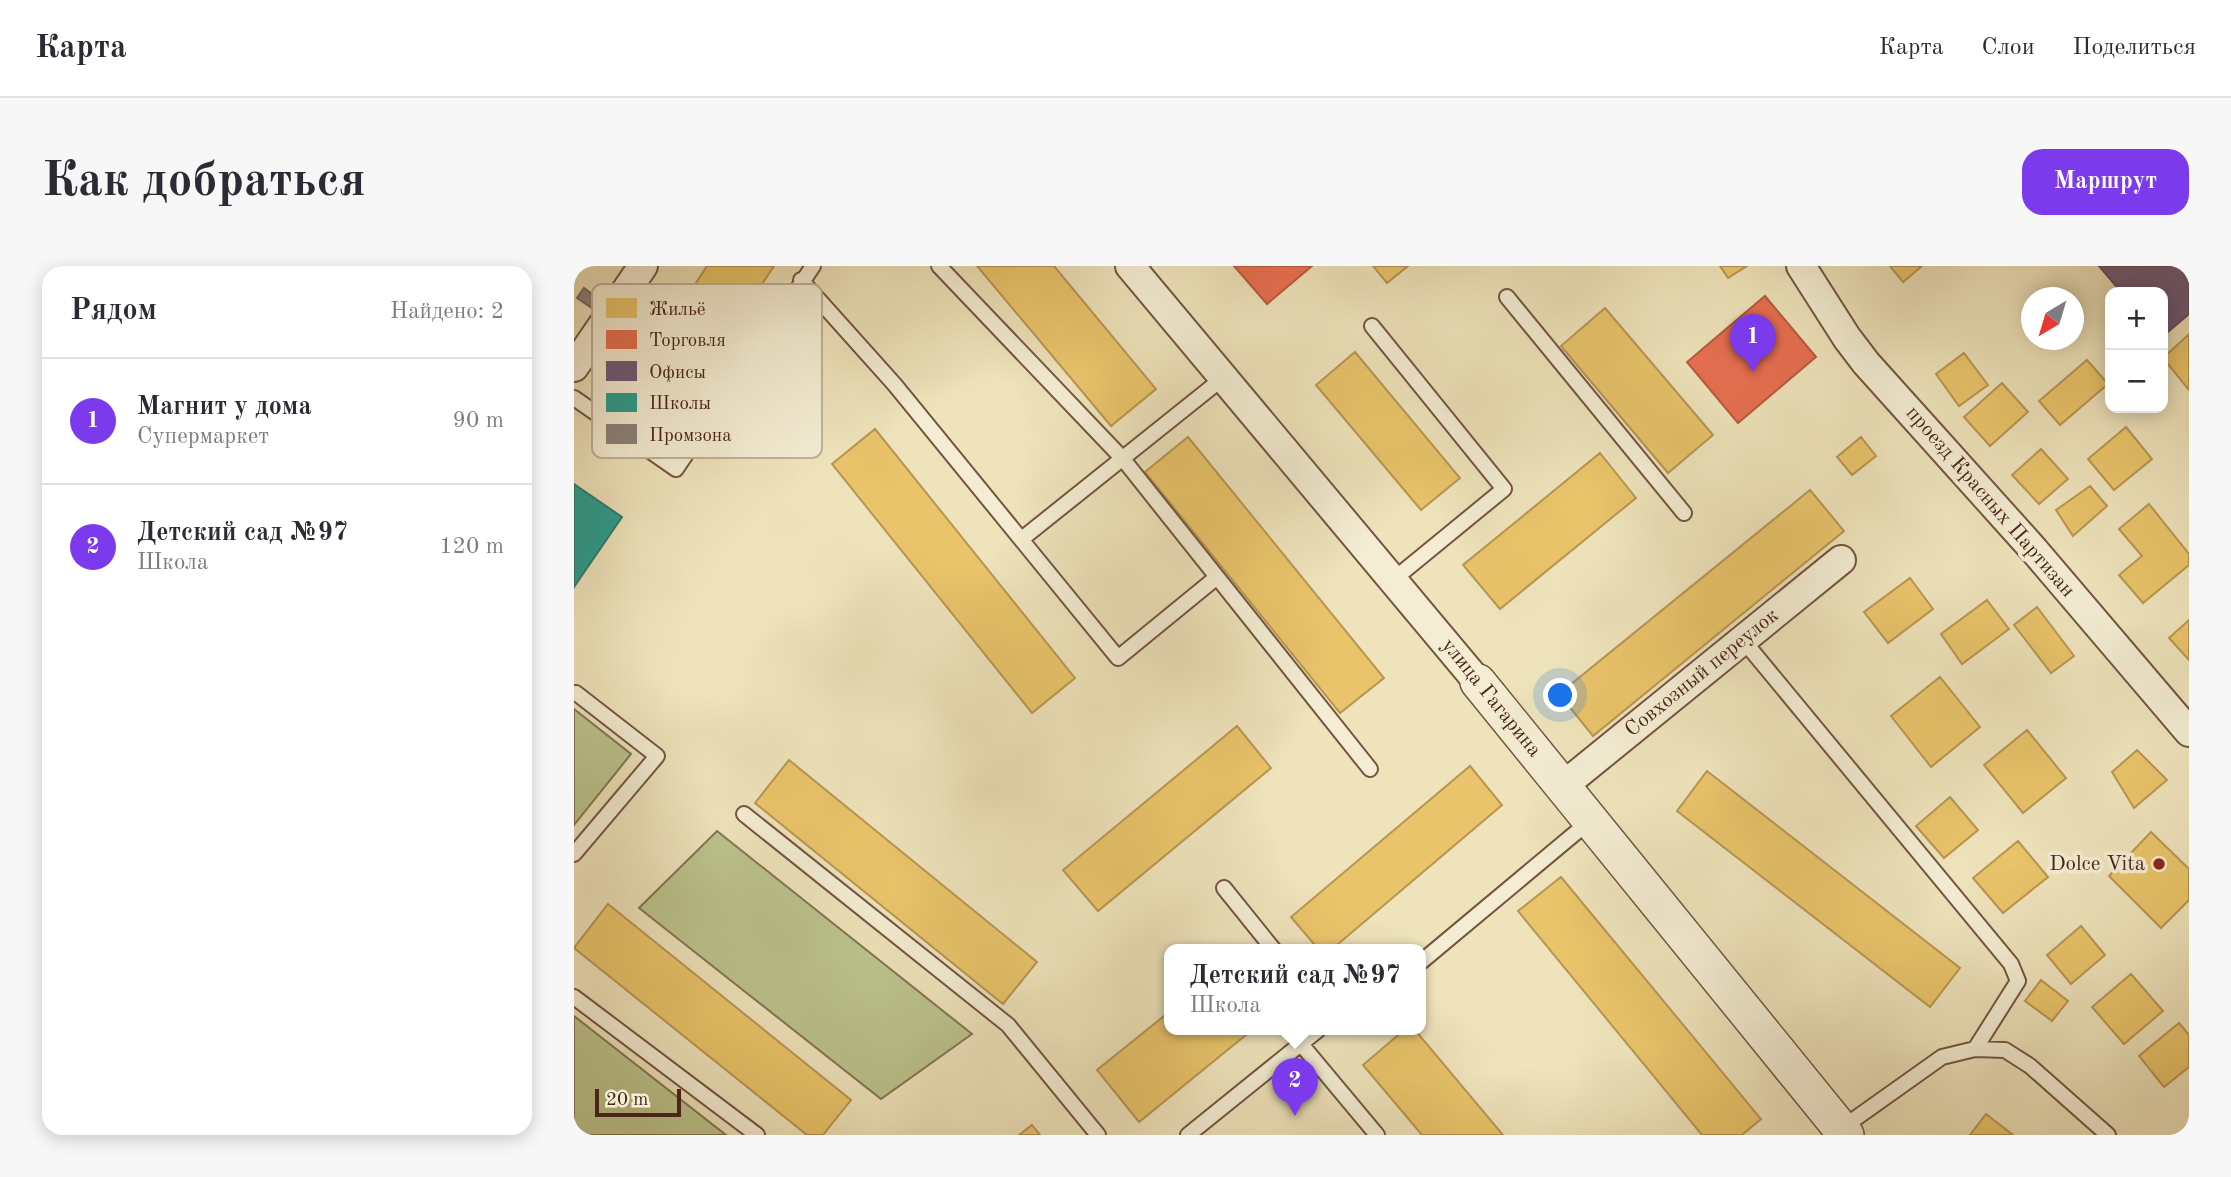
<!DOCTYPE html>
<html lang="ru">
<meta charset="utf-8">
<style>
body{margin:0;font-family:"Old Standard TT",serif;background:#f7f7f7;color:#2b2b33}
.controls{position:absolute;right:21px;top:21px;display:grid;overflow:hidden;border-radius:14px;box-shadow:0 4px 18px #0003}
.controls button{width:63px;height:63px;display:grid;place-items:center;padding:0;border:0;border-bottom:2px solid #e1e1e2;background:#fff;color:#2b2b33;font:35px sans-serif}
.compass{position:absolute;left:1447px;top:21px;width:63px;height:63px;border-radius:50%;background:#fff;box-shadow:0 4px 18px #0003;rotate:218deg}
.scale{position:absolute;left:21px;bottom:18px;width:86px;box-sizing:border-box;padding-left:7px;border:4px solid #4a2619;border-top:0;font-size:19px;line-height:24px;white-space:nowrap;color:#4a2619;-webkit-text-stroke:5px #f4edd3;paint-order:stroke}
.you{position:absolute;left:987px;top:430px;width:24px;height:24px;margin:-18px;border:5px solid #fff;border-radius:50%;background:#1a73e8;box-shadow:0 0 0 10px #1a73e833}
.badge{display:grid;place-items:center;width:46px;height:46px;border-radius:50%;background:#7c3aed;color:#fff;font-size:23px;font-weight:700}
.pin{position:absolute;translate:-50% -58px;filter:drop-shadow(0 2px 4px #0008)}
.pin::after{content:'';position:absolute;top:37px;width:24px;height:21px;background:inherit;clip-path:polygon(0 0,100% 0,50% 100%)}
.popup{position:absolute;left:590px;top:678px;width:262px;height:91px;box-sizing:border-box;display:grid;place-content:center;border-radius:14px;background:#fff;filter:drop-shadow(0 2px 5px #0005);font-size:23px;white-space:nowrap;color:#7c7c81}
.popup b{font-size:26px;color:#2b2b33}
.popup::after{content:'';position:absolute;left:50%;top:100%;margin-left:-14px;border:14px solid transparent;border-top-color:#fff}
.list{margin:0;padding:0;list-style:none}
h2{display:flex;justify-content:space-between;align-items:center;height:91px;margin:0;padding:0 28px;font-size:30px}
h2 small{font-size:23px;font-weight:400;color:#7c7c81}
.list li{display:grid;grid-template-columns:46px 1fr auto;gap:21px;align-items:center;box-sizing:border-box;height:126px;padding:0 28px;border-top:2px solid #e1e1e2}
.list b{display:block;font-size:26px;white-space:nowrap}
.list p{margin:0;font-size:23px;white-space:nowrap;color:#7c7c81}
.list em{font-size:23px;font-style:normal;color:#7c7c81}
.map{position:relative;flex:none;width:1615px;height:869px;overflow:hidden;border-radius:21px}
header{display:flex;align-items:center;gap:42px;box-sizing:border-box;height:98px;padding:0 35px;background:#fff;border-bottom:2px solid #e1e1e2}
header strong{font-size:33px}
nav{display:flex;gap:38px;margin-inline-start:auto;font-size:24px}
.intro{display:flex;align-items:center;justify-content:space-between;box-sizing:border-box;height:168px;padding:0 42px}
h1{margin:0;font-size:49px}
.button{padding:18px 32px;border-radius:21px;background:#7c3aed;color:#fff;font-size:24px;font-weight:700}
main{display:flex;gap:42px;padding:0 42px}
aside{flex:1;background:#fff;border-radius:21px;box-shadow:0 4px 18px #0003}
.map>svg:first-child{display:block}
.green{fill:#bcc38d;stroke:#837453;stroke-width:2}
.homes{fill:#e9c46a;stroke:#b99552;stroke-width:2}
.shops{fill:#e76f51;stroke:#b85940;stroke-width:2}
.offices{fill:#6d597a;stroke:#624a5d;stroke-width:2}
.schools{fill:#2a9d8f;stroke:#34796c;stroke-width:2}
.industry{fill:#8a817c;stroke:#77665e;stroke-width:2}
.lines{fill:none;stroke-linecap:round;stroke-linejoin:round}
.service-casing{stroke:#735542;stroke-width:18}
.minor-casing{stroke:#735542;stroke-width:32}
.tertiary-casing{stroke:#735542;stroke-width:38}
.service{stroke:#f4edd3;stroke-width:14}
.minor{stroke:#f4edd3;stroke-width:28}
.tertiary{stroke:#f4edd3;stroke-width:35}
.poi-dot{fill:#8f2418;stroke:#f4edd3;stroke-width:2.5}
.labels{text-anchor:middle;dominant-baseline:central;stroke-width:7;stroke-linejoin:round;paint-order:stroke}
.street-label{font-size:21px;fill:#4a2619;stroke:#f4edd3}
.poi-label{font-size:21px;fill:#4a2619;stroke:#f4edd3;text-anchor:end}
.key{fill:#f4edd3;stroke:#c1b19b;stroke-width:2}
.key-label{font-size:19px;fill:#4a2619}
</style>
<header>
<strong>Карта</strong>
<nav><a>Карта</a><a>Слои</a><a>Поделиться</a></nav>
</header>
<div class="intro"><h1>Как добраться</h1><a class="button">Маршрут</a></div>
<main>
<aside>
<h2>Рядом<small>Найдено: 2</small></h2>
<ul class="list">
<li><span class="badge">1</span><div><b>Магнит у дома</b><p>Супермаркет</p></div><em>90 m</em></li>
<li><span class="badge">2</span><div><b>Детский сад №97</b><p>Школа</p></div><em>120 m</em></li>
</ul>
</aside>
<div class="map">
<svg width="1615" height="869" viewBox="0 0 1615 869">
<rect width="100%" height="100%" fill="#eee3bb"/>
<filter id="stains"><feTurbulence type="fractalNoise" baseFrequency=".00286" numOctaves="4"/><feColorMatrix values="0 0 0 0 .2 0 0 0 0 .09 0 0 0 0 .02 0 0 0 .5 -.17"/></filter>
<radialGradient id="worn" r=".72"><stop offset=".6" stop-color="#630" stop-opacity="0"/><stop offset="1" stop-color="#630" stop-opacity=".3"/></radialGradient>
<path class="green" d="M0 443 57 488 0 559Z
M143 565 398 768 307 833 65 642Z
M0 750 152 869H0Z"/>
<path class="homes" d="M133 0H200L104 145 58 115Z
M403 0H480L582 123 537 160Z
M799 0H834L813 17Z
M1146 0H1173L1154 12Z
M1316 0H1348L1329 16Z
M1031 42 1139 169 1094 207 987 80Z
M1615 68V124L1589 92Z
M781 86 886 212 847 244 742 119Z
M1390 87 1414 119 1385 140 1362 108Z
M1513 94 1534 118 1486 159 1465 135Z
M1428 117 1454 146 1416 180 1390 151Z
M1552 161 1578 193 1540 224 1514 193Z
M301 163 501 412 458 447 258 198Z
M614 171 810 412 766 447 571 206Z
M1287 171 1302 190 1278 209 1263 191Z
M1467 183 1494 213 1465 238 1438 209Z
M1026 187 1062 232 926 343 889 299Z
M1516 220 1533 240 1499 270 1482 244Z
M1236 224 1270 265 1019 470 985 428Z
M1575 238 1615 288V299L1569 337 1545 309 1568 290 1545 263Z
M1336 312 1359 343 1314 377 1290 346Z
M1413 334 1435 363 1388 398 1367 368Z
M1463 341 1500 390 1477 407 1440 359Z
M1615 354V394L1595 372Z
M1366 411 1406 461 1357 501 1317 450Z
M663 460 697 502 524 645 489 604Z
M1453 464 1492 512 1449 547 1410 499Z
M1563 484 1593 514 1560 542 1538 506Z
M215 494 463 696 429 738 181 537Z
M896 500 928 539 757 684H745L717 651Z
M1133 505 1386 702 1356 741 1103 545Z
M1376 531 1404 564 1370 592 1342 560Z
M1577 566 1615 603V634L1587 662 1535 610Z
M1444 575 1474 611 1429 647 1399 612Z
M987 611 1187 853 1168 869H1128L944 645Z
M34 638 277 834 249 869H233L0 682Z
M1507 660 1531 689 1497 718 1473 689Z
M1557 708 1589 745 1550 778 1518 741Z
M1467 714 1494 735 1478 755 1451 735Z
M595 746V764H678L565 856 523 804Z
M1605 757 1615 769V801L1590 821 1565 790Z
M830 764H841L929 869H848L789 799Z
M1412 848 1439 869H1396Z
M458 859 466 869H445Z"/>
<path class="shops" d="M660 0H738L693 38Z
M1191 30 1242 91 1164 157 1113 96Z"/>
<path class="offices" d="M1525 0H1615V48L1589 70V26H1547Z"/>
<path class="schools" d="M0 218 48 251 0 321Z"/>
<path class="industry" d="M10 22 29 36 22 45 3 32Z"/>
<g class="lines">
<g class="service-casing">
<path id="service" d="M365 0 549 193 796 503
M227 14 321 119 544 392 643 311
M933 31 1110 247
M798 60 930 223 819 314
M0 132 102 203 239 0
M449 272 649 112
M1169 374 1437 698 1444 715 1401 783
M170 548 434 759 524 869
M0 588 83 490 2 427
M650 622 700 684
M847 696 1017 554
M0 731 183 869
M727 778 803 869
M1268 862 1368 791 1401 783 1431 784 1456 800 1534 869
M614 869 744 764"/>
</g>
<g class="minor-casing">
<path id="minor" d="M556 0 904 416
M1227 0 1273 72 1292 97 1460 284 1615 466
M0 101 69 0
M989 520 1267 294"/>
</g>
<g class="tertiary-casing">
<path id="tertiary" d="M904 416 1272 869"/>
</g>
<use href="#service" class="service"/>
<use href="#minor" class="minor"/>
<use href="#tertiary" class="tertiary"/>
</g>
<circle class="poi-dot" cx="1585" cy="598" r="7"/>
<g class="labels">
<g class="street-label">
<text transform="translate(1416 236) rotate(49)">проезд Красных Партизан</text>
<text transform="translate(1128 407) rotate(-39)">Совхозный переулок</text>
<text transform="translate(917 432) rotate(51)">улица Гагарина</text>
</g>
<g class="poi-label">
<text x="1571" y="598">Dolce Vita</text>
</g>
</g>
<rect x="18" y="18" width="230" height="174" rx="10" class="key"/>
<rect x="32" y="32" width="31" height="20" fill="#e9c46a"/>
<rect x="32" y="64" width="31" height="19" fill="#e76f51"/>
<rect x="32" y="95" width="31" height="20" fill="#6d597a"/>
<rect x="32" y="127" width="31" height="19" fill="#2a9d8f"/>
<rect x="32" y="158" width="31" height="20" fill="#8a817c"/>
<g class="key-label">
<text x="75" y="49">Жильё</text>
<text x="75" y="80">Торговля</text>
<text x="75" y="112">Офисы</text>
<text x="75" y="143">Школы</text>
<text x="75" y="175">Промзона</text>
</g>
<rect width="100%" height="100%" filter="url(#stains)"/>
<rect width="100%" height="100%" fill="url(#worn)"/>
</svg>
<div class="controls">
<button>+</button>
<button>−</button>
</div>
<svg class="compass" viewBox="-18 -18 36 36"><path d="M0-13l5 13h-10z" fill="#e53935"/><path d="M0 13l5-13h-10z" fill="#7c7c81"/></svg>
<div class="scale">20 m</div>
<div class="you"></div>
<div class="pin badge" style="left:1179px;top:106px">1</div>
<div class="pin badge" style="left:721px;top:850px">2</div>
<div class="popup"><b>Детский сад №97</b>Школа</div>
</div>
</main>
